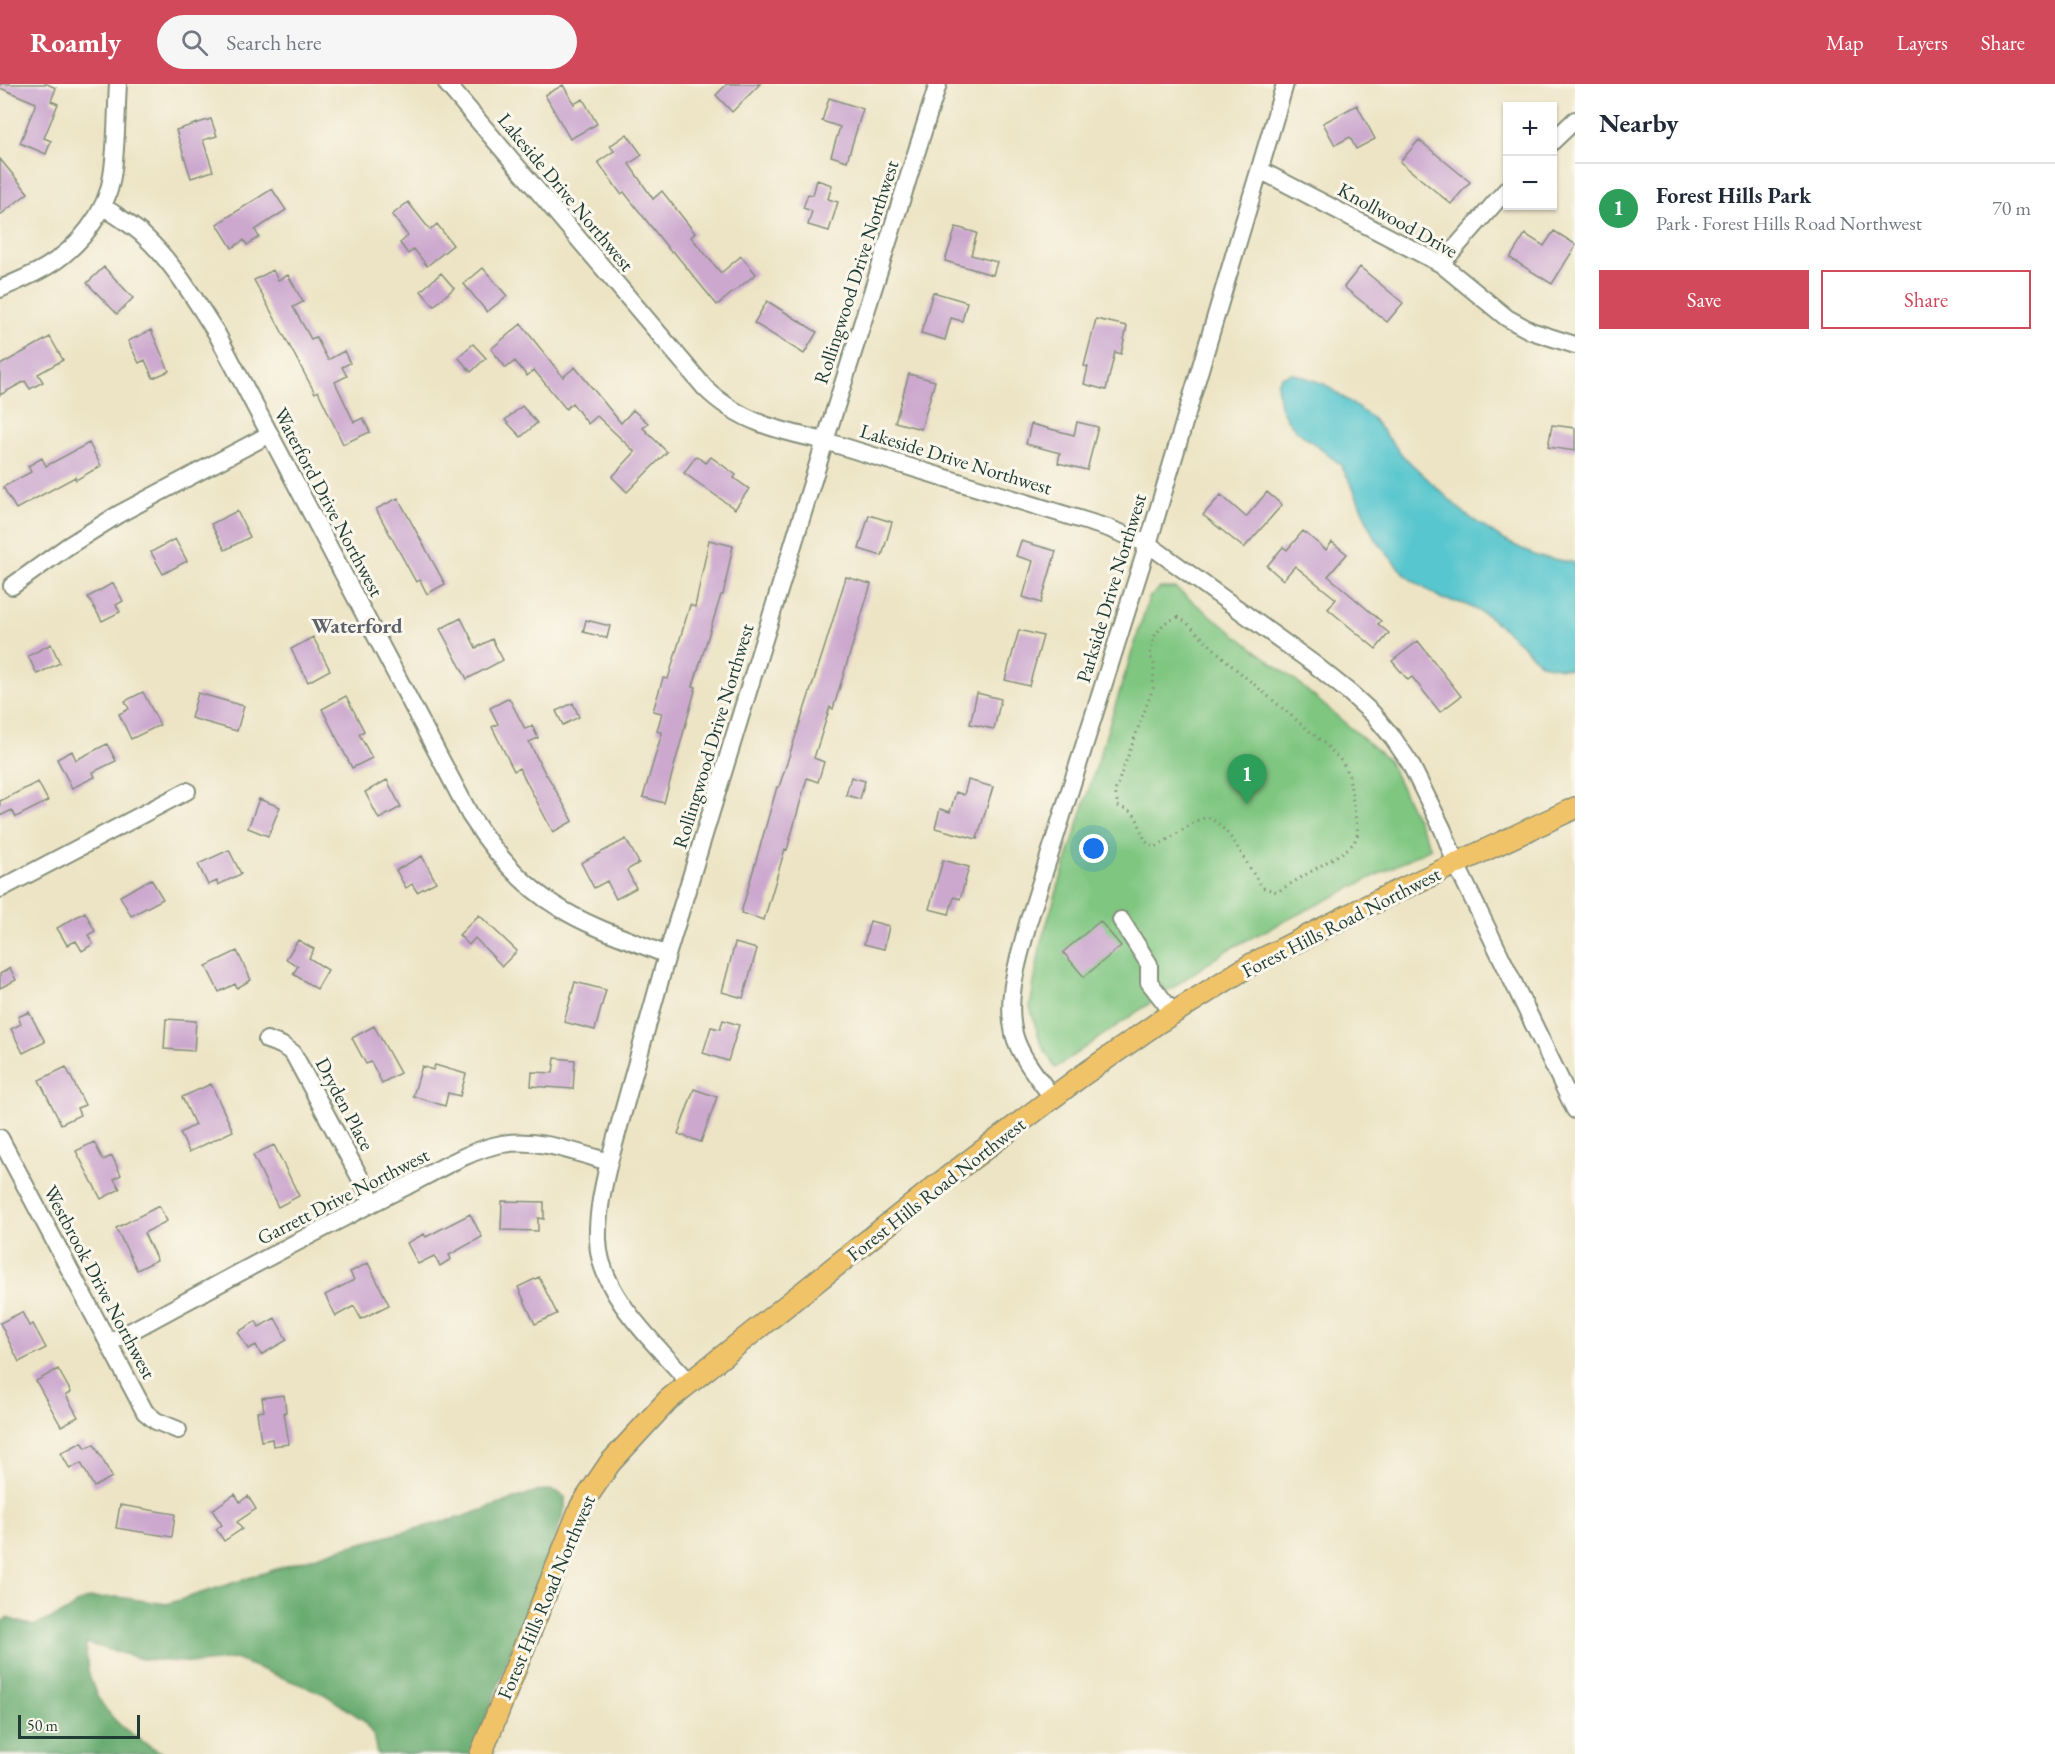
<!DOCTYPE html>
<meta charset="utf-8">
<style>
body{margin:0;font-family:"EB Garamond",serif;background:#f6f6f7;color:#1f2937}
.controls{position:absolute;right:18px;top:18px;display:grid;overflow:hidden;border-radius:0px;box-shadow:0 2px 4px #0004}
.controls button{width:54px;height:54px;display:grid;place-items:center;padding:0;border:0;border-bottom:2px solid #e0e1e3;background:#fff;color:#1f2937;font:30px sans-serif}
.scale{position:absolute;left:18px;bottom:15px;width:122px;box-sizing:border-box;padding-left:6px;border:3px solid #1f3d34;border-top:0;font-size:16px;line-height:21px;white-space:nowrap;color:#1f3d34;-webkit-text-stroke:4px #fbf7ec;paint-order:stroke}
.you{position:absolute;left:1094px;top:765px;width:21px;height:21px;margin:-15px;border:4px solid #fff;border-radius:50%;background:#1a73e8;box-shadow:0 0 0 9px #1a73e833}
.badge{display:grid;place-items:center;width:39px;height:39px;border-radius:50%;background:#d1495b;color:#fff;font-size:20px;font-weight:700}
.pin{position:absolute;translate:-50% -50px;filter:drop-shadow(0 2px 3px #0008)}
.pin::after{content:'';position:absolute;top:32px;width:21px;height:18px;background:inherit;clip-path:polygon(0 0,100% 0,50% 100%)}
.list{margin:0;padding:0;list-style:none}
h2{display:flex;justify-content:space-between;align-items:center;height:78px;margin:0;padding:0 24px;font-size:26px}
h2 small{font-size:20px;font-weight:400;color:#747a83}
.list li{display:grid;grid-template-columns:39px 1fr auto;gap:18px;align-items:center;box-sizing:border-box;height:90px;padding:0 24px;border-top:2px solid #e0e1e3}
.list b{display:block;font-size:22px;white-space:nowrap}
.list p{margin:0;font-size:20px;white-space:nowrap;color:#747a83}
.list em{font-size:20px;font-style:normal;color:#747a83}
.actions{display:flex;gap:12px;padding:18px 24px}
.actions a{flex:1;padding:14px 0;border:2px solid #d1495b;border-radius:0px;text-align:center;font-size:21px;color:#d1495b}
.actions .main{background:#d1495b;color:#fff}
.icon{flex:none;width:33px;height:33px;fill:none;stroke:currentColor;stroke-width:2;stroke-linecap:round;stroke-linejoin:round}
.map{position:relative;flex:none;width:1575px;height:1670px;overflow:hidden}
header{display:flex;align-items:center;gap:36px;box-sizing:border-box;height:84px;padding:0 30px;background:#d1495b;color:#fff}
header strong{font-size:28px}
nav{display:flex;gap:33px;margin-inline-start:auto;font-size:21px}
.search{width:420px;height:54px;background:#f6f6f7;display:flex;align-items:center;gap:15px;box-sizing:border-box;padding:0 21px;border-radius:33px;color:#747a83;font-size:22px}
main{display:flex}
aside{flex:1;background:#fff}
.map>svg:first-child{display:block}
.green{fill:#7fc681;stroke:#4f825a;stroke-width:1.5}
.forest{fill:#67ab6f;stroke:#437452;stroke-width:1.5}
.water{fill:#59c6ce;stroke:#3c8281;stroke-width:1.5}
.building{fill:#cca8cf}
.lines{fill:none;stroke-linecap:round;stroke-linejoin:round}
.minor-casing{stroke:#86907c;stroke-width:20}
.major-casing{stroke:#86907c;stroke-width:24}
.path{stroke:#86907c;stroke-width:3;stroke-dasharray:1.5 4.5;stroke-linecap:butt}
.minor{stroke:#fff;stroke-width:16}
.major{stroke:#f1c369;stroke-width:21}
.labels{text-anchor:middle;dominant-baseline:central;stroke-width:6;stroke-linejoin:round;paint-order:stroke}
.street-label{font-size:20px;fill:#1f3d34;stroke:#fbf7ec}
.neighbourhood-label{font-size:21px;font-weight:bold;fill:#5c626a;stroke:#fbf7ec}
</style>
<header>
<strong>Roamly</strong>
<div class="search"><svg class="icon" aria-label="search" viewBox="0 0 24 24"><circle cx="10" cy="10" r="6"/><path d="M15 15l6 6"/></svg>Search here</div>
<nav><a>Map</a><a>Layers</a><a>Share</a></nav>
</header>
<main>
<div class="map">
<svg width="1575" height="1670" viewBox="0 0 1575 1670">
<rect width="100%" height="100%" fill="#fbf7ec"/>
<filter id="ink" filterUnits="userSpaceOnUse"><feTurbulence type="fractalNoise" baseFrequency=".0167" numOctaves="2"/><feDisplacementMap in="SourceGraphic" scale="12" xChannelSelector="R" yChannelSelector="G"/><feConvolveMatrix kernelMatrix="1 2 1 2 8 2 1 2 1" color-interpolation-filters="sRGB"/></filter>
<filter id="wash" filterUnits="userSpaceOnUse"><feTurbulence type="fractalNoise" baseFrequency=".008" numOctaves="4" result="noise"/><feDisplacementMap in="SourceGraphic" scale="24" xChannelSelector="R" yChannelSelector="G"/><feGaussianBlur stdDeviation="1.35" result="paint"/><feColorMatrix in="noise" values="0 0 0 0 0 0 0 0 0 0 0 0 0 0 0 0 0 1.4 0 .05"/><feComposite in="paint" operator="in"/></filter>
<g filter="url(#wash)">
<rect width="100%" height="100%" fill="#ede4c5"/>
<path class="green" d="M1160 504H1175L1297 598 1388 676 1431 764 1229 865 1055 984 1040 957 1030 923 1041 858 1149 514Z"/>
<path class="forest" d="M547 1406 556 1407 565 1413V1424L545 1484 522 1537 473 1670H377L373 1651 363 1636 324 1610 235 1575 198 1579 142 1575 86 1559C85 1591 96 1619 120 1641 133 1652 149 1661 163 1670H0V1539L7 1534 34 1542 68 1527 76 1520 89 1514 118 1513 167 1520 339 1465 465 1432 537 1407Z"/>
<path class="water" d="M1292 289 1324 300 1372 334 1403 372 1465 430 1502 455 1536 472 1575 479V586L1541 580 1520 559 1488 532 1465 520 1442 515 1410 495 1397 482 1374 453 1350 397 1340 380 1296 346 1287 335 1280 322 1277 299 1281 293Z"/>
<g id="blocks">
<path class="building" d="M0 0H47L56 4 51 17 58 20 44 54 51 57 46 70 20 59 36 19 0 4Z
M727 0H760L732 28 716 11Z
M563 1 574 20 583 15 597 40 570 55 545 11Z
M829 14 863 25 847 77 831 72 840 43 822 37Z
M1357 21 1375 55 1356 65 1350 53 1335 61 1323 39Z
M211 35 217 52 203 56 213 87 191 94 176 46Z
M627 50 642 71 629 80 653 115 662 107 695 149 691 153 721 189 741 172 756 190 717 221 673 167 671 168 624 108 621 110 598 78 614 67 610 62Z
M1419 56 1470 98 1451 120 1400 78Z
M0 75 28 109 0 131Z
M817 96 832 101 828 115 838 118 829 147 808 141 812 127 803 124 808 110 813 111Z
M272 105 286 126 255 146 259 153 247 161 244 156 232 164 217 140Z
M408 118 430 146 437 140 453 161 427 182 414 165 408 170 400 159 408 152 392 131Z
M956 143 977 149 971 171 997 178 993 191 945 177Z
M1554 147 1575 160V163L1552 200 1510 174 1525 150 1544 162Z
M104 183 133 214 117 230 87 199Z
M1360 183 1403 219 1387 238 1344 203Z
M483 184 507 212 487 228 464 200Z
M273 186 278 196 288 191 303 218 293 223 311 255 316 253 328 276 344 267 350 279 342 283 347 292 335 298 354 338 363 334 370 348 343 360 318 307 315 309 254 196Z
M441 189 454 204 434 222 421 207Z
M933 208 967 218 962 237 951 234 945 256 921 249Z
M767 217 817 248 804 270 754 239Z
M1096 235 1127 242 1121 270 1115 268 1106 306 1084 300 1088 283 1084 282Z
M521 240 563 293 575 283 621 339 633 326 648 339 643 344 667 368 627 408 612 393 635 368 597 332 588 340 572 319 566 325 534 286 527 292 515 277 506 284 491 265Z
M151 246 169 287 153 294 145 276 139 279 128 257Z
M50 253 63 276 38 290 43 298 30 305 25 297 0 311V281Z
M473 260 486 274 471 288 458 273Z
M909 290 935 297 921 345 895 338Z
M522 322 537 339 521 353 505 336Z
M1077 338 1098 343 1087 386 1058 379 1060 369 1026 360 1031 340 1074 351Z
M1552 341 1575 344V367L1548 363Z
M89 359 101 382 76 396 75 393 16 425 3 403 31 388 28 382 42 374 46 382Z
M696 372 706 379 711 373 736 391 734 394 749 405 735 425 684 389Z
M1267 408 1282 421 1244 464 1203 431 1221 411 1246 433Z
M398 414 445 500 427 510 420 496 416 498 376 425Z
M237 427 250 453 225 466 211 440Z
M869 431 892 438 882 472 859 465Z
M1303 447 1326 466 1332 458 1347 470 1328 492 1381 537 1378 540 1389 549 1376 565 1328 525 1336 515 1295 482 1283 496 1267 482 1283 463 1287 466Z
M175 455 187 477 163 490 151 468Z
M709 456 733 462 723 511H721L693 602 696 603 664 719 643 713 662 649 657 647 662 629 653 627 663 594 668 595 690 521 695 523Z
M1021 457 1056 467 1041 519 1023 513 1033 477 1016 472Z
M846 493 871 500 833 625 830 623 814 674 824 678 818 698 807 694 787 766 785 765 764 836 741 829 777 703H779L825 562Z
M113 499 123 517 116 521 120 528 102 537 88 513Z
M461 534 476 564 492 555 503 576 467 595 440 545Z
M586 536 610 542 607 554 583 548Z
M1019 546 1043 552 1029 602 1005 596Z
M313 553 330 586 308 598 291 565Z
M1418 557 1461 612 1440 628 1412 593 1408 596 1392 577Z
M51 560 60 579 37 590 28 572Z
M143 608 160 641 131 655 119 630 129 625 125 617Z
M198 609 244 622 237 647 191 634Z
M977 609 1001 615 994 645 970 640Z
M346 612 364 647 359 650 372 674 352 684 322 625Z
M509 614 525 645 532 642 538 654 529 658 546 691H547L573 737 553 748 519 684 514 687 492 643 498 640 490 624Z
M573 619 579 633 563 641 556 627Z
M107 660 116 677 93 688 95 693 72 704 57 675 72 667 76 676Z
M851 693 865 697 860 715 846 711Z
M387 696 401 723 379 735 365 708Z
M968 696 993 703 977 755 935 744 940 725 950 728 956 708 964 711Z
M38 698 48 717 16 733 12 726 0 732V717Z
M259 715 280 723 268 752 248 744Z
M626 755 639 779 627 786 636 804 616 815 607 797 594 804 581 779Z
M229 766 241 790 218 801 217 797 208 801 198 780Z
M422 772 436 798 417 808 412 800 406 804 396 786Z
M943 776 969 783 960 815 954 813 949 830 929 825Z
M151 795 163 815 131 832 120 812Z
M85 828 95 847 88 851 93 860 82 867 76 857 67 861 57 844Z
M479 831 517 867 502 882 475 854 469 861 459 851Z
M870 837 889 842 884 865 864 860Z
M1100 837 1121 862 1084 893 1063 868Z
M298 856 314 865 309 874 328 886 317 905 293 890 298 882 286 875Z
M735 859 757 865 743 914 722 908Z
M237 867 251 896 237 904 235 900 219 908 206 882Z
M10 884 16 896 0 904V890Z
M575 898 606 906 595 946 564 938Z
M29 928 45 958 23 969 11 945 21 940 18 933Z
M166 935 196 937 194 967 164 965Z
M723 936 739 941 728 977 703 969 711 943 720 945Z
M374 942 400 989 382 999 371 978 366 980 352 954Z
M555 974 575 976 573 1005 531 1002 532 988 553 989Z
M435 981 466 990 460 1012 448 1009 445 1022 413 1012 422 982 433 986Z
M66 983 85 1021 77 1024 80 1031 61 1040 39 996Z
M211 1000 233 1047 189 1068 180 1049 195 1041 182 1013Z
M694 1005 717 1013 701 1058 678 1050Z
M94 1058 103 1076 112 1072 121 1091 114 1095 120 1105 101 1115 76 1067Z
M274 1061 299 1112 278 1123 253 1071Z
M502 1117 544 1118V1135L538 1134V1147L501 1146Z
M159 1122 167 1137 144 1149 157 1176 137 1186 116 1144Z
M470 1130 482 1153 449 1171 451 1175 440 1182 434 1172 418 1180 407 1159 424 1150 426 1153Z
M368 1179 389 1221 361 1235 354 1222 336 1232 325 1211 354 1196 350 1188Z
M539 1193 557 1230 535 1240 518 1203Z
M22 1228 29 1242 33 1240 46 1264 19 1278 0 1239Z
M275 1234 287 1256 261 1271 256 1261 248 1265 238 1248 256 1237 259 1243Z
M58 1285 71 1308 66 1311 78 1333 61 1342 36 1297Z
M284 1311 286 1328H284L289 1360 273 1362 272 1355 261 1357 257 1328 264 1327 262 1314Z
M82 1358 86 1364 94 1360 112 1393 94 1403 81 1379 70 1385 61 1369Z
M235 1410 240 1418 248 1412 256 1425 237 1438 242 1445 224 1457 216 1445 222 1441 212 1426Z
M120 1421 175 1430 172 1453 116 1444Z"/>
</g>
</g>
<g filter="url(#ink)">
<use href="#blocks" fill-opacity="0" stroke="#86907c" stroke-width="1.5"/>
<g class="lines">
<g class="minor-casing">
<path id="minor" d="M447 0 705 304C739 338 780 347 825 357L1108 444 1148 460 1314 580 1350 609 1373 630 1393 654 1410 679 1443 746 1456 780 1575 1026
M1552 58 1575 36
M1260 86 1441 180 1507 234 1531 247 1575 261
M103 122C115 131 129 139 141 149 173 178 194 214 217 250L470 731C493 767 521 801 558 823 591 844 631 856 667 871
M1441 180 1508 104
M0 205C15 198 31 192 46 183 77 165 107 129 112 92 117 62 116 30 118 0
M12 502 68 462 119 430 270 350
M0 805 187 707
M1121 836 1149 880V898L1173 929
M267 956 281 961 293 969 373 1118
M1053 1014C1039 995 1020 973 1014 950 1005 912 1019 875 1028 839L1148 460 1285 0
M0 1054 145 1328 156 1337 178 1346
M109 1259C208 1206 306 1151 407 1102 434 1088 472 1065 502 1060 539 1054 574 1068 609 1078
M689 1298C656 1260 599 1210 598 1156 597 1130 603 1103 609 1078L667 871 825 357 938 0"/>
</g>
<g class="major-casing">
<path id="major" d="M481 1670 581 1422 610 1379 668 1316 936 1102 1080 993 1159 938 1252 880 1385 813 1575 724"/>
</g>
<path class="path" d="M1178 533 1186 538 1231 581 1325 660 1343 679 1349 692 1358 749 1354 759 1345 767 1277 808 1264 804 1258 797C1244 776 1231 745 1208 733L1198 736 1156 763C1140 760 1143 743 1135 732 1131 726 1123 725 1118 722L1115 707 1153 604 1154 580 1150 571 1154 553 1164 539Z"/>
<use href="#minor" class="minor"/>
<use href="#major" class="major"/>
</g>
</g>
<g class="labels">
<g class="street-label">
<text transform="translate(566 108) rotate(50)">Lakeside Drive Northwest</text>
<text transform="translate(1398 136) rotate(29)">Knollwood Drive</text>
<text transform="translate(856 188) rotate(-72)">Rollingwood Drive Northwest</text>
<text transform="translate(956 375) rotate(17)">Lakeside Drive Northwest</text>
<text transform="translate(329 418) rotate(62)">Waterford Drive Northwest</text>
<text transform="translate(1111 504) rotate(-73)">Parkside Drive Northwest</text>
<text transform="translate(713 652) rotate(-73)">Rollingwood Drive Northwest</text>
<text transform="translate(1341 838) rotate(-27)">Forest Hills Road Northwest</text>
<text transform="translate(345 1020) rotate(62)">Dryden Place</text>
<text transform="translate(936 1105) rotate(-38)">Forest Hills Road Northwest</text>
<text transform="translate(343 1112) rotate(-27)">Garrett Drive Northwest</text>
<text transform="translate(100 1198) rotate(62)">Westbrook Drive Northwest</text>
<text transform="translate(546 1513) rotate(-67)">Forest Hills Road Northwest</text>
</g>
<g class="neighbourhood-label">
<text x="357" y="541">Waterford</text>
</g>
</g>
</svg>
<div class="controls">
<button>+</button>
<button>−</button>
</div>
<div class="scale">50 m</div>
<div class="you"></div>
<div class="pin badge" style="left:1247px;top:720px;background:#2e9e5b">1</div>
</div>
<aside>
<h2>Nearby<small></small></h2>
<ul class="list">
<li><span class="badge" style="background:#2e9e5b">1</span><div><b>Forest Hills Park</b><p>Park · Forest Hills Road Northwest</p></div><em>70 m</em></li>
</ul>
<div class="actions"><a class="main">Save</a><a>Share</a></div>
</aside>
</main>
